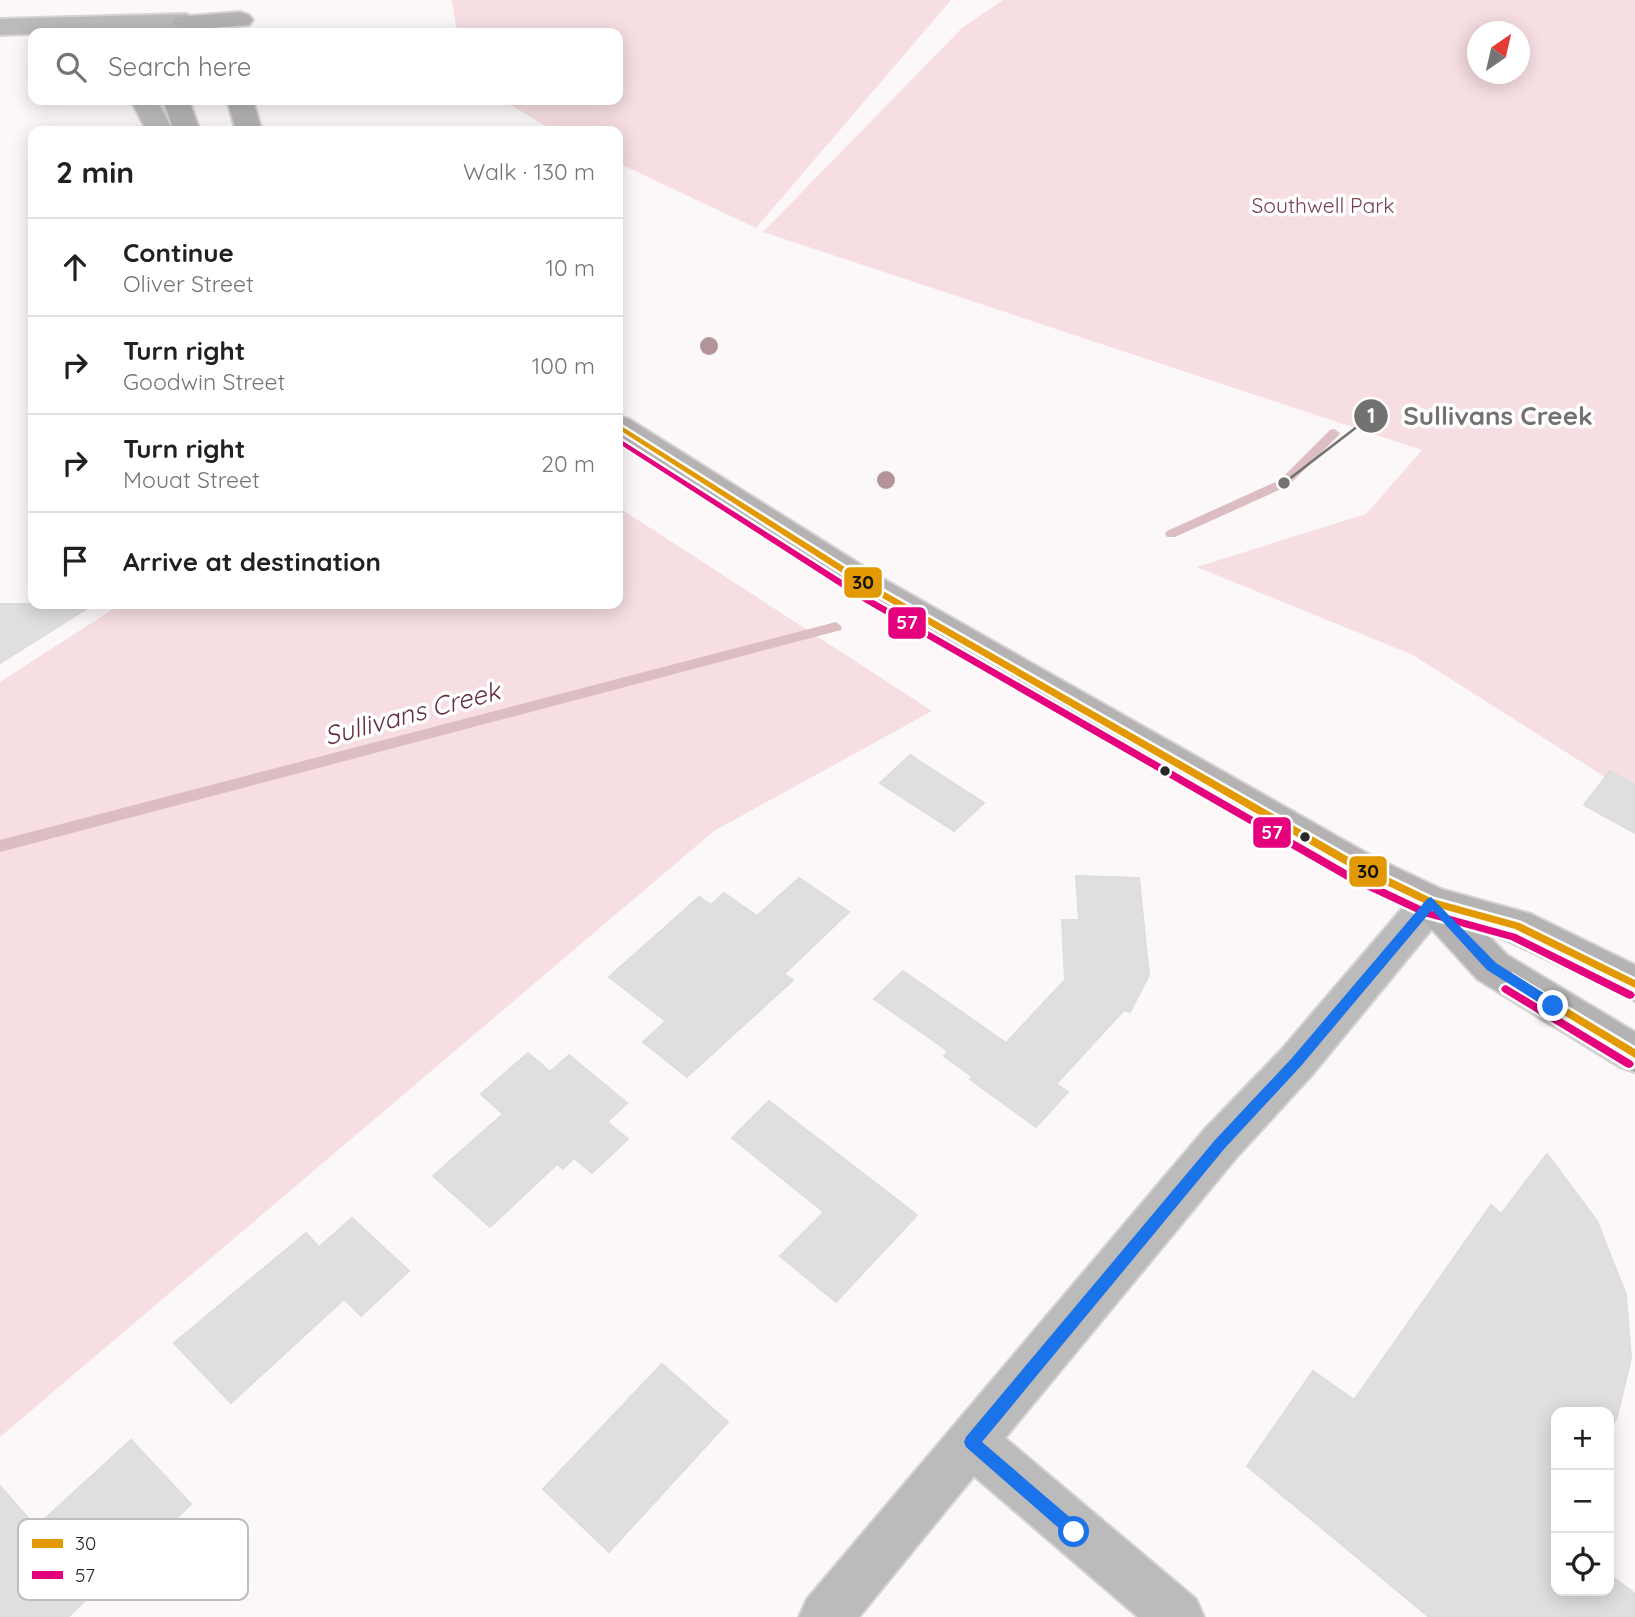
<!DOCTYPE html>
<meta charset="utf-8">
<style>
body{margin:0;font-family:Quicksand,sans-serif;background:#f6f6f6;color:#202124}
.controls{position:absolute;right:21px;bottom:21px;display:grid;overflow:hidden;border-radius:14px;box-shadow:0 4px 18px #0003}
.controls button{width:63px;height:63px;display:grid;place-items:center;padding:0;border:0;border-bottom:2px solid #e0e0e0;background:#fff;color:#202124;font:35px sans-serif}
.compass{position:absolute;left:1467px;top:21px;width:63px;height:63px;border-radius:50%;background:#fff;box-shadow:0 4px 18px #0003;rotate:34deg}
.stop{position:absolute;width:21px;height:21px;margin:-16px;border:5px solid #1a73e8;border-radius:50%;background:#fff}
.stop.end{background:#1a73e8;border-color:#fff;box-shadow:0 2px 7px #0008}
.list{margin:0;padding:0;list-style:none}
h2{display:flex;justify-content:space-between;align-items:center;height:91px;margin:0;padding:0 28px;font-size:30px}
h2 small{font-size:23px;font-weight:400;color:#757577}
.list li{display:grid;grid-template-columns:46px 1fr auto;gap:21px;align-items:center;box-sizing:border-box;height:98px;padding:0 28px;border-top:2px solid #e0e0e0}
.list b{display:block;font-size:26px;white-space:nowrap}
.list p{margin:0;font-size:23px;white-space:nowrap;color:#757577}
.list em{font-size:23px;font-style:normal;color:#757577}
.icon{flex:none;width:38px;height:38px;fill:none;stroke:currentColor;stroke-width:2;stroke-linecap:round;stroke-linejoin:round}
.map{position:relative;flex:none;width:1635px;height:1617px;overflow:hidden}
.search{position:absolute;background:#fff;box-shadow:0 4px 18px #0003;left:28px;top:28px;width:595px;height:77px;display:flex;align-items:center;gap:18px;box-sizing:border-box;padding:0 24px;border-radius:14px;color:#757577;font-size:26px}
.panel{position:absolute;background:#fff;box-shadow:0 4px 18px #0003;left:28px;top:126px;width:595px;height:483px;border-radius:14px}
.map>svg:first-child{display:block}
.green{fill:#f6dee2;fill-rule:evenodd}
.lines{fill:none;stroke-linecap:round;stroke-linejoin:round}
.stream{fill:#dbbdc2;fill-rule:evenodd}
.building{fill:#e0dfdf;stroke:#deddde;stroke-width:2}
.street-casing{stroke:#d5d3d3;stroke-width:4}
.secondary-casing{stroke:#d5d3d3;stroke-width:4}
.primary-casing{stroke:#d5d3d3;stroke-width:4}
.street{fill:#bcbbbb;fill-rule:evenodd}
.secondary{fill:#bcbaba;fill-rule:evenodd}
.primary{fill:#b5b2b3;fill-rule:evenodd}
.bus-1-casing{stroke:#fff;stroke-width:5}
.bus-2-casing{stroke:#fff;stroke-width:5}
.bus-1{fill:#e29904;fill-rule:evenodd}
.bus-2{fill:#e5007d;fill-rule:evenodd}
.tree{fill:#b3939a}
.route{fill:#1a73e8}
.bus-dot{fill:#2a2828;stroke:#fff;stroke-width:2.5}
.labels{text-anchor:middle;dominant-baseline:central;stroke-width:7;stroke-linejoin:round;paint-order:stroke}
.far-park-label{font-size:21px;fill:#78404d;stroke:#fff}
.water-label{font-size:26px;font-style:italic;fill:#642e3b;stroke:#fff}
.key{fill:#fff;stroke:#bfbebe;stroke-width:2}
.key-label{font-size:19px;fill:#2a2828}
.leader{fill:none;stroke:#747171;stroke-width:2.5}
.callout-dot{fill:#747171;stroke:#fff;stroke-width:2.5}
.mark-label{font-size:21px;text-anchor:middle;font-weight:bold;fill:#fff}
.callout-label{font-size:26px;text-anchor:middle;font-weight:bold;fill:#747171;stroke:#fff;stroke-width:7;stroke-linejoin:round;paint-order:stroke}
.line-badge{stroke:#fff;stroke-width:2.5}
.badge-label{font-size:19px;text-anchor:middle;font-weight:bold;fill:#fff}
.pale-badge-label{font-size:19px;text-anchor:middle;font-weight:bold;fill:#111}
</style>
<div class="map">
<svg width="1635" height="1617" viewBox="0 0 1635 1617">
<rect width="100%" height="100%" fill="#fcf8f9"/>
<path class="green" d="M452 0H951L756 228 618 163V131H554L502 100H618V33H457Z
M1003 0H1635V796L1413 655 1197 567 1366 514 1422 450 763 232 962 28ZM1478 32H1520V74H1478Z
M618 507 932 711 714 831 0 1437V682L121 604H618Z"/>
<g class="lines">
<path class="stream" d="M1334 429 1340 433 1338 436 1288 486 1175 537H1167L1165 534 1167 531 1280 480 1330 430Z
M836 622 842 627 841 630 0 852V840Z"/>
</g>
<path class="building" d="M0 604H94L0 663Z
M910 755 984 803 954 831 880 783Z
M1610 771 1635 785V833L1584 805Z
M1076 876 1139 878 1149 975 1130 1012 1124 1010 1056 1084 1068 1092 1036 1127 970 1079 973 1077 944 1056 948 1051 874 999 903 971 1006 1043 1065 980 1062 920H1079Z
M799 878 849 912 784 974 793 980 687 1077 643 1042 666 1021 609 977 699 897 711 905 724 893 757 916Z
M528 1053 550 1072 569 1055 627 1103 607 1122 628 1139 592 1173 574 1158 563 1169 557 1164 490 1227 433 1176 503 1114 481 1094Z
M769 1101 917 1215 836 1302 780 1256 824 1212 732 1138Z
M1547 1154 1597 1221 1626 1295 1631 1358 1617 1417 1609 1432V1412H1556V1521L1550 1531 1556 1535V1591H1609V1574L1635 1594V1617H1429L1247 1466 1313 1371 1354 1400 1491 1205 1501 1214Z
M352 1218 409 1271 361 1316 344 1299 231 1403 174 1343 306 1233 319 1247Z
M662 1364 728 1422 609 1552 543 1489Z
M131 1440 191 1504 154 1540 139 1523 86 1571 99 1587 68 1617H0V1486L36 1527Z"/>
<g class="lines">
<g class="street-casing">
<path id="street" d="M1431 886 1445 891 1451 902 1445 913 1312 1075 1236 1158 1005 1438 1196 1599 1204 1617H1138L974 1476 859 1617H799L807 1599 1204 1130 1282 1049 1417 891Z"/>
</g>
<g class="secondary-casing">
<path id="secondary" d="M185 14 194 17 198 22 194 27 0 35V19Z
M131 100H157L173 131H147Z"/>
</g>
<g class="primary-casing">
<path id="primary" d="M240 12 249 15 253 20 249 25 185 30 176 27 172 22 176 17Z
M163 100H189L200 131H174Z
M227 100H253L262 131H236Z
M618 416 629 419 887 581 1370 855 1441 889 1531 914 1635 965V1001L1506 940 1487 934 1507 955 1635 1032V1072L1620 1067 1477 979 1417 913 1342 877 863 599 618 440Z"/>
</g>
<use href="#street" class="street"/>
<use href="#secondary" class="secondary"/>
<use href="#primary" class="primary"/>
<g class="bus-1-casing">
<path id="bus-1" d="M618 424 878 588 1359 863 1433 899 1520 923 1635 980V988L1515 929 1428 905 1353 869 872 592 618 429Z
M1512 975 1635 1049V1058L1509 982 1507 979 1509 976Z"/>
</g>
<g class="bus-2-casing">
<path id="bus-2" d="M618 438 872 599 1353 874 1429 910 1516 934 1633 992 1635 995 1633 998 1630 999 1627 998 1511 940 1424 916 1347 880 866 603 618 443Z
M1506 985 1632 1061 1634 1064 1632 1067 1629 1068 1626 1067 1503 992 1501 989 1503 986Z"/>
</g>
<use href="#bus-1" class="bus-1"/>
<use href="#bus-2" class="bus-2"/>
</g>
<g class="tree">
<circle cx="709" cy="346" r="9"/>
<circle cx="886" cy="480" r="9"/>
</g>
<path class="route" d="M1431 897 1496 963 1558 1002V1009H1549L1487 970 1432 910 1301 1066 1225 1148 982 1442 1080 1526 1082 1532 1080 1537 1074 1539 1069 1537 966 1447 964 1442 966 1437 1215 1140 1292 1058 1427 899Z"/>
<g class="bus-dot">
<circle cx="1165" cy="771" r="6"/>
<circle cx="1305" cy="837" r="6"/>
</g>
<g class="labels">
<g class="far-park-label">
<text x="1323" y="205">Southwell Park</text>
</g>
<g class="water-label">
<text transform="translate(412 713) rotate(-15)">Sullivans Creek</text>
</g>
</g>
<rect x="18" y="1519" width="230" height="81" rx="10" class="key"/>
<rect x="32" y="1539" width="31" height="9" fill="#e29904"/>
<rect x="32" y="1571" width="31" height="8" fill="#e5007d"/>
<g class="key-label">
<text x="75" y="1550">30</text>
<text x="75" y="1582">57</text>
</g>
<path class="leader" d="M1284 483L1371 416"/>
<g class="callout-dot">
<circle cx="1284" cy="483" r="7"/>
<circle cx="1371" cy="416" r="18"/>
</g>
<g class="mark-label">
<text x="1371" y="423">1</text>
</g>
<g class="callout-label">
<text x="1498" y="425">Sullivans Creek</text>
</g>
<g class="line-badge">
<rect x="843" y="566" width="40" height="33" rx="7" fill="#e29904"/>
<rect x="887" y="606" width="40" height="34" rx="7" fill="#e5007d"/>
<rect x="1252" y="816" width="40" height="33" rx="7" fill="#e5007d"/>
<rect x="1348" y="855" width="40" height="33" rx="7" fill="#e29904"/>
</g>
<g class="badge-label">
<text x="907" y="629">57</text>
<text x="1272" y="839">57</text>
</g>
<g class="pale-badge-label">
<text x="863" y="589">30</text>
<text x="1368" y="878">30</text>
</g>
</svg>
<div class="controls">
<button>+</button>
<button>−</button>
<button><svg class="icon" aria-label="locate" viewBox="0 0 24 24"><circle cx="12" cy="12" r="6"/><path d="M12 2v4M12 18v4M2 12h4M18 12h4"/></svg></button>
</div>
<svg class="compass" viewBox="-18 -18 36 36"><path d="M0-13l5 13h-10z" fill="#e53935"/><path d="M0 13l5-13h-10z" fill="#757577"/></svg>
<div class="stop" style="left:1074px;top:1532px"></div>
<div class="stop end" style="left:1553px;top:1006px"></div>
<div class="search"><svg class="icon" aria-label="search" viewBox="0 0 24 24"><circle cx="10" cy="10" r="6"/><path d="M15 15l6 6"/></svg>Search here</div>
<section class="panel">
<h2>2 min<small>Walk · 130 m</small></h2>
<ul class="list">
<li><svg class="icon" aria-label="ahead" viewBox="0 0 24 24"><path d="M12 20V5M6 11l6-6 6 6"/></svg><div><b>Continue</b><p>Oliver Street</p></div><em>10 m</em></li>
<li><svg class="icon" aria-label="right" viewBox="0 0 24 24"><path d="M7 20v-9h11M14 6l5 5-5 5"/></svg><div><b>Turn right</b><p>Goodwin Street</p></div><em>100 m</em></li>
<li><svg class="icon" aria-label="right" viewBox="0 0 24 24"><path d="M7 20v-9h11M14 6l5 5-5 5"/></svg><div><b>Turn right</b><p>Mouat Street</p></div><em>20 m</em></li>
<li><svg class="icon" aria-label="arrive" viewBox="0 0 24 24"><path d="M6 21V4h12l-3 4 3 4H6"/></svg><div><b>Arrive at destination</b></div></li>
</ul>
</section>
</div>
